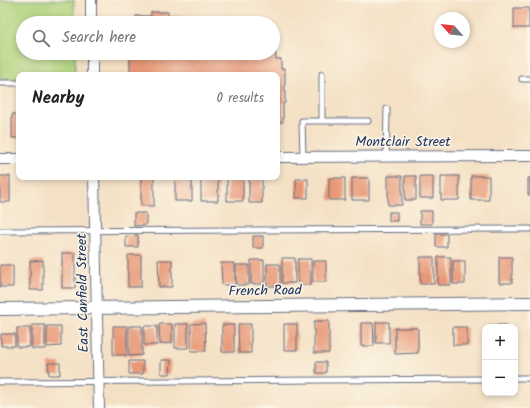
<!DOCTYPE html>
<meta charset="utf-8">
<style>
body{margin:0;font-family:Kalam,sans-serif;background:#f2f2f2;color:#202124}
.controls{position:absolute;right:12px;bottom:12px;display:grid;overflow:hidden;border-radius:8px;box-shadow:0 2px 6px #0003}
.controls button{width:36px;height:36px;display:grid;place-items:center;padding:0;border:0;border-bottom:1px solid #e0e0e0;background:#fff;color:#202124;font:20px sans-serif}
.compass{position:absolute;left:434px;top:12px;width:36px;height:36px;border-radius:50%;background:#fff;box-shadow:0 2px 6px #0003;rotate:297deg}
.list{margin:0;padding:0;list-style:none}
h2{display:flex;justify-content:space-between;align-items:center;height:52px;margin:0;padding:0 16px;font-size:17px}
h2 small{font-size:13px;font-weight:400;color:#757577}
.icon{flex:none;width:22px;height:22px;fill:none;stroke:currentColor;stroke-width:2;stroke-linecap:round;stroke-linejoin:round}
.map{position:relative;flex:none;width:530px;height:408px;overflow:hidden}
.search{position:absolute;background:#fff;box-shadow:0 2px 6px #0003;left:16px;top:16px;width:264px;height:44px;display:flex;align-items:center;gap:10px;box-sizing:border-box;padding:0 14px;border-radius:22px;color:#757577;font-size:15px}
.panel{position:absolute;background:#fff;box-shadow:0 2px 6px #0003;left:16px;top:72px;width:264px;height:108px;border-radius:8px}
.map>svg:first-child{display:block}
.green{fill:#aed27b;stroke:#64806c}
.building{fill:#e89877}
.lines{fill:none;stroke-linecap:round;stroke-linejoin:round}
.service-casing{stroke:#676d82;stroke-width:7}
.minor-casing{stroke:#676d82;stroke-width:12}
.tertiary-casing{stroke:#676d82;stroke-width:14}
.service{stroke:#fff;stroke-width:5}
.minor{stroke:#fff;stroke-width:10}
.tertiary{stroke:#fff;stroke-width:12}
.labels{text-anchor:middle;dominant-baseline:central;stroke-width:3;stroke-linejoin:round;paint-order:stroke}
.street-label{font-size:14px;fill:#1b2f5e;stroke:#fcf5e5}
</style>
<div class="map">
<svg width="530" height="408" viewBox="0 0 530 408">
<rect width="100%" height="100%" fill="#fcf5e5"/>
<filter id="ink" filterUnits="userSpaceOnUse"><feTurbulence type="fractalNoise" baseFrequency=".025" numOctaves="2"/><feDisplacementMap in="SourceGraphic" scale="8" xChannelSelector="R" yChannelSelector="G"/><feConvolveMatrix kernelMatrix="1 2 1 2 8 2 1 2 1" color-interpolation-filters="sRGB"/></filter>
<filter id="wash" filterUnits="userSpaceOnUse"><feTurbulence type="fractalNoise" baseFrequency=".012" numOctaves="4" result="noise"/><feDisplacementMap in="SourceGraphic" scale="16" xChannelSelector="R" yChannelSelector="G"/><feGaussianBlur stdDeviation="0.9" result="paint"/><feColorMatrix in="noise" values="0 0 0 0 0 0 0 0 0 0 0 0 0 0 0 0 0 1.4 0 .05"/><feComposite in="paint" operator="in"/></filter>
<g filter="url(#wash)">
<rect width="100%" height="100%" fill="#f4e1c5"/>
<path class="green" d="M0 0H74V23H23V53H75V75H19V79H0Z"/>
<g id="blocks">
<path class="building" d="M514 8H529V28H514Z
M151 12H168V16H183V23H136V16H151Z
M273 45H275L276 59H281V69H285V103H283V122H277V75H130V53H273Z
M12 114H19V138H12Z
M0 176H10V202H0Z
M388 176H402V205H388Z
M405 176H416V200H405Z
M420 176H433V198H420Z
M441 176H459V200H441Z
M471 176H489V200H471Z
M141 177H154V206H141Z
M249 177H262V203H249Z
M175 178H192V201H175Z
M201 178H218V201H201Z
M227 178H243V201H227Z
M329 178H345V200H329Z
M352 178H369V200H352Z
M528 178H530V195H528Z
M296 179H308V198H296Z
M420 211H432V224H420Z
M389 212H397V221H389Z
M134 213H146V225L134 226Z
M436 234H447V247H436Z
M138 235V247H126V236Z
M253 236H263V248H253Z
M62 253H75V288H62Z
M128 255H141V287H128Z
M420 257H434V284H420Z
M438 257H451V285H438Z
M499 257H512V283H499Z
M282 258H295V283H282Z
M298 259H311V285H298Z
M43 260V290H30V261Z
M158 260H172V287H159Z
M251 260H264V284H251Z
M313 261H326V282H313Z
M453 261H465V284H453Z
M221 263H235V285H222Z
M267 264H280V286H267Z
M0 265H13V287H0Z
M236 265H249V285H236Z
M314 321H329V353H314Z
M376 322H389V343H376Z
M205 323 206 351H191V324Z
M361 323H373L374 346H361Z
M159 324H172V343L160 344Z
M175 324H188V348H175Z
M238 324H251V353H239Z
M284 324H297V350H284Z
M32 325H45V349H32Z
M222 325H234V352H222Z
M490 325H507V327H490Z
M47 326H61V346L47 347Z
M113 326H127V355H113Z
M129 326H142V355L129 356Z
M144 326H157V345H144Z
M453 327H467V345H453Z
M17 328H30V347H17Z
M395 328H418V353L395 354Z
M1 334H15V346H1Z
M161 360H171L170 374H161Z
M129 361H143V374H129Z
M316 362H326V373H316Z
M48 363H60V375H49Z"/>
</g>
</g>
<g filter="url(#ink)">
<use href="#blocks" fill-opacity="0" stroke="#676d82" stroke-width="1"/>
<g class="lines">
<g class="service-casing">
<path id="service" d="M522 79H530
M0 83H19
M322 121V74
M303 157 302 121H368
M386 157 387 109
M0 231 530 229
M515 378H530
M0 382 485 379"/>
</g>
<g class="minor-casing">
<path id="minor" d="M91 0V23
M92 53V75
M277 157 530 156
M0 159H19
M94 177 99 408"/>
</g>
<g class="tertiary-casing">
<path id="tertiary" d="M0 309 530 303"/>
</g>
<use href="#service" class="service"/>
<use href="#minor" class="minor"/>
<use href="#tertiary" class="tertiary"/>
</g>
</g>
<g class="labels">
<g class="street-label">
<text x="403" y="142">Montclair Street</text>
<text transform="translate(265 291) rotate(-1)">French Road</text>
<text transform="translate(83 293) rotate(-91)">East Canfield Street</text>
</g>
</g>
</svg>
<div class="controls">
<button>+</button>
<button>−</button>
</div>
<svg class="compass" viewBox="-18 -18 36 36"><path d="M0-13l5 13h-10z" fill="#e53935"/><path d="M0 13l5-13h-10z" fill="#757577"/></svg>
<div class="search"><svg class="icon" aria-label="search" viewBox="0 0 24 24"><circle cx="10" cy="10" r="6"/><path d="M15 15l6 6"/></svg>Search here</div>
<section class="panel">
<h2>Nearby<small>0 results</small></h2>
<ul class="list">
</ul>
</section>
</div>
